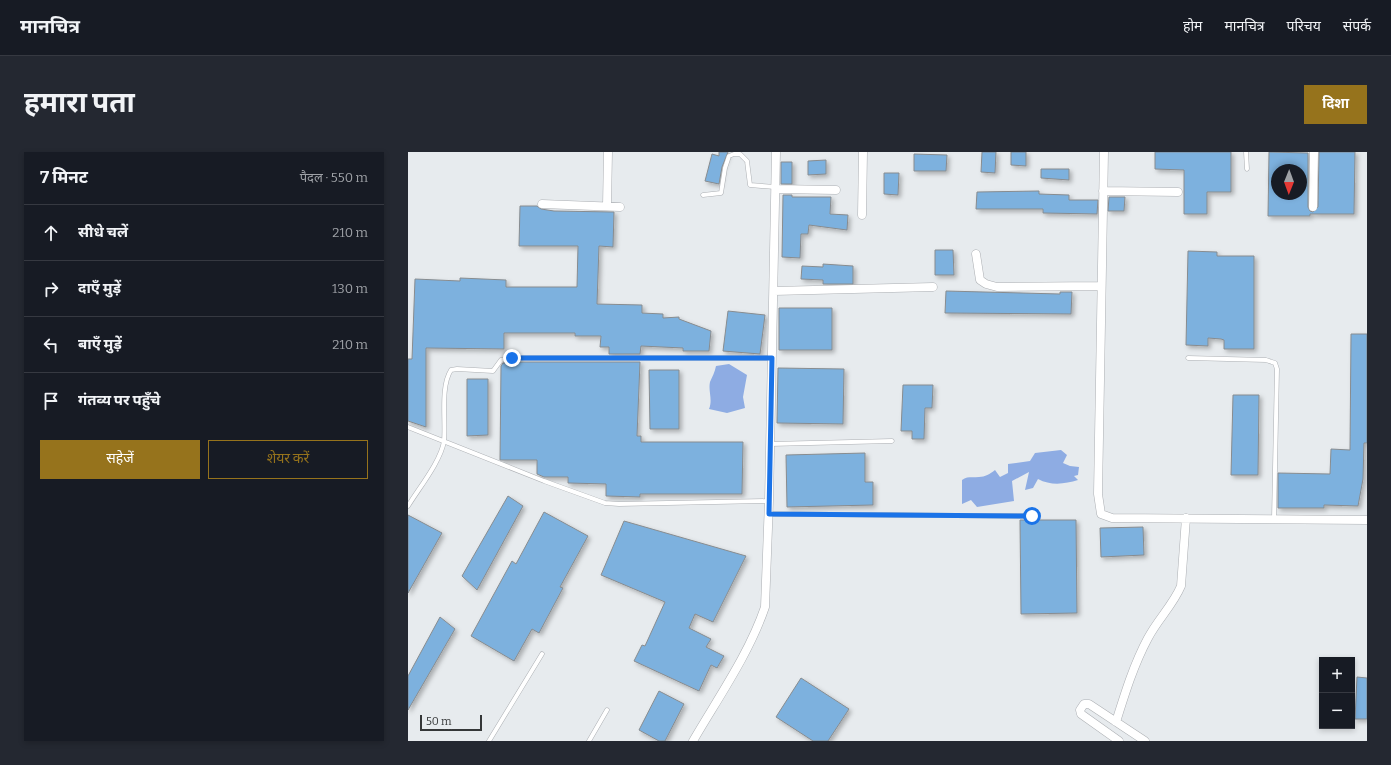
<!DOCTYPE html>
<html lang="hi">
<meta charset="utf-8">
<style>
body{margin:0;font-family:Bitter,"Noto Sans Devanagari",serif;background:#242831;color:#f1f3f6}
.controls{position:absolute;right:12px;bottom:12px;display:grid;overflow:hidden;border-radius:0px;box-shadow:0 2px 6px #0003}
.controls button{width:36px;height:36px;display:grid;place-items:center;padding:0;border:0;border-bottom:1px solid #363941;background:#171b24;color:#f1f3f6;font:20px sans-serif}
.compass{position:absolute;left:863px;top:12px;width:36px;height:36px;border-radius:50%;background:#171b24;box-shadow:0 2px 6px #0003;rotate:181deg}
.scale{position:absolute;left:12px;bottom:10px;width:62px;box-sizing:border-box;padding-left:4px;border:2px solid #353738;border-top:0;font-size:11px;line-height:14px;white-space:nowrap;color:#353738;-webkit-text-stroke:3px #e7ebee;paint-order:stroke}
.stop{position:absolute;width:12px;height:12px;margin:-9px;border:3px solid #1a73e8;border-radius:50%;background:#fff}
.stop.end{background:#1a73e8;border-color:#fff;box-shadow:0 1px 4px #0008}
.list{margin:0;padding:0;list-style:none}
h2{display:flex;justify-content:space-between;align-items:center;height:52px;margin:0;padding:0 16px;font-size:17px}
h2 small{font-size:13px;font-weight:400;color:#9ea1a6}
.list li{display:grid;grid-template-columns:26px 1fr auto;gap:12px;align-items:center;box-sizing:border-box;height:56px;padding:0 16px;border-top:1px solid #363941}
.list b{display:block;font-size:15px;white-space:nowrap}
.list em{font-size:13px;font-style:normal;color:#9ea1a6}
.actions{display:flex;gap:8px;padding:12px 16px}
.actions a{flex:1;padding:9px 0;border:1px solid #96731c;border-radius:0px;text-align:center;font-size:14px;color:#96731c}
.actions .main{background:#96731c;color:#fff}
.icon{flex:none;width:22px;height:22px;fill:none;stroke:currentColor;stroke-width:2;stroke-linecap:round;stroke-linejoin:round}
.map{position:relative;flex:none;width:959px;height:589px;overflow:hidden;border-radius:0px}
header{display:flex;align-items:center;gap:24px;box-sizing:border-box;height:56px;padding:0 20px;background:#171b24;border-bottom:1px solid #363941}
header strong{font-size:19px}
nav{display:flex;gap:22px;margin-inline-start:auto;font-size:14px}
.intro{display:flex;align-items:center;justify-content:space-between;box-sizing:border-box;height:96px;padding:0 24px}
h1{margin:0;font-size:28px}
.button{padding:10px 18px;border-radius:0px;background:#96731c;color:#fff;font-size:14px;font-weight:700}
main{display:flex;gap:24px;padding:0 24px}
aside{flex:1;background:#171b24;border-radius:0px;box-shadow:0 2px 6px #0003}
.map>svg:first-child{display:block}
.water{fill:#8eace3}
.building{fill:#7db1de;stroke:#888c8f;fill-rule:evenodd;filter:url(#shadow)}
.lines{fill:none;stroke-linecap:round;stroke-linejoin:round}
.service-casing{stroke:#acafb3;stroke-width:5}
.minor-casing{stroke:#acafb3;stroke-width:9}
.service{stroke:#fff;stroke-width:4}
.minor{stroke:#fff;stroke-width:8}
.route{stroke:#1a73e8;stroke-width:5}
</style>
<header>
<strong>मानचित्र</strong>
<nav><a>होम</a><a>मानचित्र</a><a>परिचय</a><a>संपर्क</a></nav>
</header>
<div class="intro"><h1>हमारा पता</h1><a class="button">दिशा</a></div>
<main>
<aside>
<h2>7 मिनट<small>पैदल · 550 m</small></h2>
<ul class="list">
<li><svg class="icon" aria-label="ahead" viewBox="0 0 24 24"><path d="M12 20V5M6 11l6-6 6 6"/></svg><div><b>सीधे चलें</b></div><em>210 m</em></li>
<li><svg class="icon" aria-label="right" viewBox="0 0 24 24"><path d="M7 20v-9h11M14 6l5 5-5 5"/></svg><div><b>दाएँ मुड़ें</b></div><em>130 m</em></li>
<li><svg class="icon" aria-label="left" viewBox="0 0 24 24"><path d="M17 20v-9H6M10 6l-5 5 5 5"/></svg><div><b>बाएँ मुड़ें</b></div><em>210 m</em></li>
<li><svg class="icon" aria-label="arrive" viewBox="0 0 24 24"><path d="M6 21V4h12l-3 4 3 4H6"/></svg><div><b>गंतव्य पर पहुँचे</b></div></li>
</ul>
<div class="actions"><a class="main">सहेजें</a><a>शेयर करें</a></div>
</aside>
<div class="map">
<svg width="959" height="589" viewBox="0 0 959 589">
<defs>
<filter id="shadow"><feDropShadow dx="2.5" dy="2.5" stdDeviation="2" flood-color="#0004"/></filter>
</defs>
<rect width="100%" height="100%" fill="#e7ebee"/>
<path class="water" d="M321 212 339 223 335 245 337 256 319 261 301 257C305 248 300 239 302 230 304 225 307 220 308 214Z
M653 298 659 303 655 311 662 314 671 315 670 323 666 324 670 328C657 332 643 334 630 327L625 336 617 338 621 320 604 329 606 349 569 355 563 348 554 352V328C559 324 564 326 571 325 577 325 582 322 587 318L592 325 600 321V312L622 309 627 301Z"/>
<path class="building" d="M311 0H320L314 15 311 32 297 29 304 2 311 4Z
M574 0H588L587 21 573 20Z
M603 0H618V14L603 13Z
M747 0H823V40H799V62H776V18L747 17Z
M861 0 900 1V55L902 59 905 60 910 55 911 0H947L946 62H902V64H860ZM869 18H893V42H869Z
M506 2 539 3 538 19H506Z
M418 8V22L400 23V9Z
M373 10H384V32H373Z
M633 17H661V28L633 26Z
M476 21H491L490 43 476 42Z
M631 39V42L661 43V48H690L689 62 635 61V57H568L569 40Z
M375 43H384V45H423L422 62 440 63 439 78 401 73 400 82H393L392 106 374 105Z
M701 45H717L716 59H700Z
M112 54H129L133 57 146 59 206 60 205 95 191 94 189 152 234 153V161L255 162V166L271 165V167L303 179 301 199H275V196L233 194 232 202H201V195H192L193 184H167V181H96V197L18 196V275L0 269V207H4L7 127 52 129V126L98 128V135H169L170 94H111Z
M527 98H545L546 123H527Z
M780 99 809 100V104H846V197H816V188L813 187 800 186V194L778 193Z
M415 112 445 114V132H415V128L393 127 394 114 415 115Z
M538 139 652 142V140H664L663 162 537 161Z
M371 156H424V198H371Z
M320 159 357 163 352 202 315 199Z
M943 182H959V291H956L955 327 950 354 916 353V356H870V321L922 322 923 297 942 298Z
M104 210H232L229 284H233V290H335L334 342H232V345L198 344V332L160 331V325H136L129 322V308H92L93 214 95 211Z
M370 216 436 217 435 272 369 271Z
M241 218H271V277H242Z
M59 227H80V283L59 284Z
M495 233H525L524 256H517L516 287H504V279H493Z
M825 243H851L850 323H823Z
M457 301V330H465V353L379 355 378 303Z
M100 344 115 354 69 438 54 424Z
M136 360 180 384 152 435 155 436 131 481 124 477 106 509 63 484 104 409 108 412Z
M0 363 34 381 0 441Z
M612 368H668L669 461 613 462Z
M216 369 338 404 305 470 287 462 281 476 303 487 298 495 316 504 309 516 303 513 291 539 226 509 234 493 237 494 257 450 193 423Z
M735 375 736 403 693 405 692 376Z
M32 465 47 477 0 558V524Z
M949 525 959 526V567H947Z
M393 526 441 557 420 589H405L368 565Z
M251 539 276 552 257 589H251L231 578Z"/>
<g class="lines">
<g class="service-casing">
<path id="service" d="M838 0 839 17
M295 43 313 41 317 16 321 4 326 2H332L339 9 342 33 367 35
M780 206 858 208 867 211 869 217 866 367
M0 275 136 329 197 351 211 352 361 349
M362 292 484 289
M0 354C11 336 33 309 36 289 38 269 32 235 43 218L49 217 85 219 93 208 104 206H364
M361 362 624 364
M81 589 134 502
M181 589 199 558"/>
</g>
<g class="minor-casing">
<path id="minor" d="M696 0 690 342 693 362 704 366 959 368
M368 37 428 38
M695 39 770 40
M134 52 212 55
M199 54 200 0
M905 55 906 0
M454 63 455 0
M568 102 572 128 578 132 589 135 692 134
M366 139 525 135
M708 570C717 541 726 512 740 486 750 467 765 453 773 434L778 366
M285 589C310 546 341 502 357 455L361 349 368 0
M711 589 673 562 672 558 676 552H681L737 589"/>
</g>
<use href="#service" class="service"/>
<use href="#minor" class="minor"/>
</g>
<g class="lines">
<path class="route" d="M104 206H364L361 362 624 364"/>
</g>
</svg>
<div class="controls">
<button>+</button>
<button>−</button>
</div>
<svg class="compass" viewBox="-18 -18 36 36"><path d="M0-13l5 13h-10z" fill="#e53935"/><path d="M0 13l5-13h-10z" fill="#9ea1a6"/></svg>
<div class="scale">50 m</div>
<div class="stop" style="left:624px;top:364px"></div>
<div class="stop end" style="left:104px;top:206px"></div>
</div>
</main>
